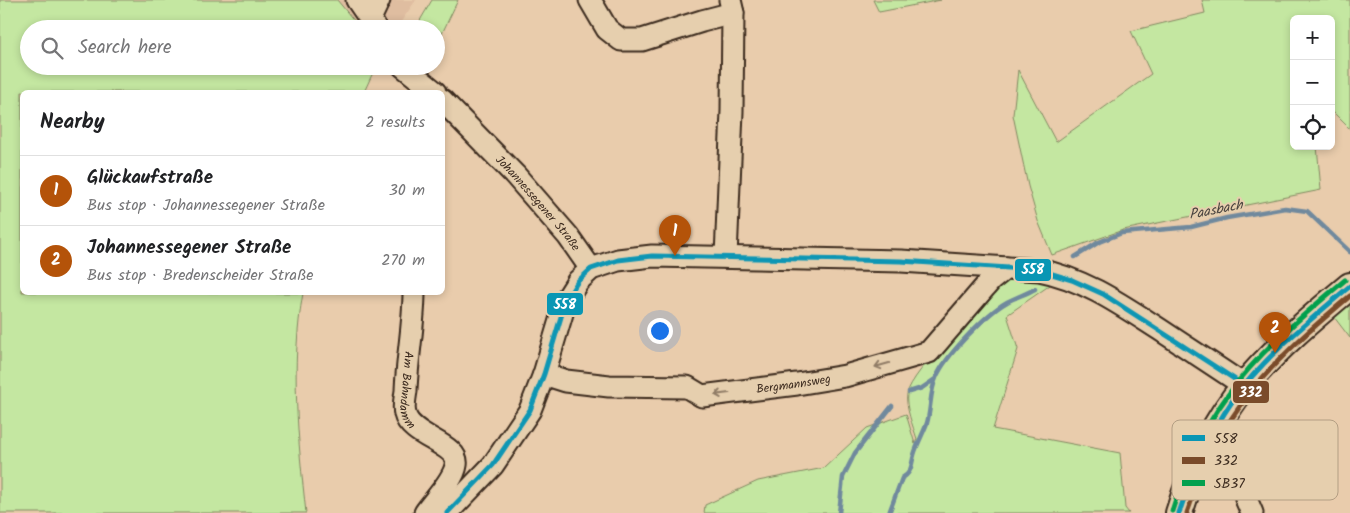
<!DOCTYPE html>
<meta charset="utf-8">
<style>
body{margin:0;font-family:Kalam,sans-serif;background:#f2f2f2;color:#202124}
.controls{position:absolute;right:15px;top:15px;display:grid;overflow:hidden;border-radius:8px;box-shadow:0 2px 8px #0003}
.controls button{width:45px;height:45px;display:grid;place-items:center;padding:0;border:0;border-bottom:1px solid #e0e0e0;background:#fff;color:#202124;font:25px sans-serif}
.you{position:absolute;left:659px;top:330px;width:18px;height:18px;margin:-12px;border:4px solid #fff;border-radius:50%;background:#1a73e8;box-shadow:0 0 0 8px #1a73e833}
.badge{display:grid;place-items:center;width:32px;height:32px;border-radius:50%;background:#b45309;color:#fff;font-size:16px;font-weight:700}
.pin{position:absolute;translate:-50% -41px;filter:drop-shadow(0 1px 2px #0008)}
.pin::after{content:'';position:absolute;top:26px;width:18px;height:15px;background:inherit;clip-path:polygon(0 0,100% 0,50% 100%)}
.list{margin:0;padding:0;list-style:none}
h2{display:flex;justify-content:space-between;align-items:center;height:65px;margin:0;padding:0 20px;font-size:21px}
h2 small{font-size:16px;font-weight:400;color:#757577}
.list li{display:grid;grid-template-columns:32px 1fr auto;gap:15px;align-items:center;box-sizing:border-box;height:70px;padding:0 20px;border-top:1px solid #e0e0e0}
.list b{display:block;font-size:19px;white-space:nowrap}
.list p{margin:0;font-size:16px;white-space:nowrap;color:#757577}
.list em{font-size:16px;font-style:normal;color:#757577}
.icon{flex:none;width:28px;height:28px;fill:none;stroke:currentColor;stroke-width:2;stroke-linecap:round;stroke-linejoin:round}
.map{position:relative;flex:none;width:1350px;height:513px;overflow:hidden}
.search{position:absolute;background:#fff;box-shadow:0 2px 8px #0003;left:20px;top:20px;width:425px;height:55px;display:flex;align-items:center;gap:12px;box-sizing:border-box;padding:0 18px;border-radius:28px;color:#757577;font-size:19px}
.panel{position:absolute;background:#fff;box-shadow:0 2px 8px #0003;left:20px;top:90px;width:425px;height:205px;border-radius:8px}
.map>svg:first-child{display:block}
.built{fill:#dfbda0}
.green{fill:#c4e7a1;stroke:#808860}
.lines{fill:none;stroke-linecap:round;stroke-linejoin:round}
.stream{stroke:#6f899d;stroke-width:4.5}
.minor-casing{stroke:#3b2a1e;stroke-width:25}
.major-casing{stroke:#3b2a1e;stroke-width:30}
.minor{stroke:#e6cfae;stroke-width:21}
.major{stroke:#e6cfae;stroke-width:26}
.bus-1-casing{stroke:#e6cfae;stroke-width:9}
.bus-2-casing{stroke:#e6cfae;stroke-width:9}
.bus-3-casing{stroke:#e6cfae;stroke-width:9}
.bus-1{stroke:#0996b4;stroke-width:5}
.bus-2{stroke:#7a4b2a;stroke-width:5}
.bus-3{stroke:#03a04e;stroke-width:5}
.oneway{stroke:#907c66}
.labels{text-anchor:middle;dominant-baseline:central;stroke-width:4;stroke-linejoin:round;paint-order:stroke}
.street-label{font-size:12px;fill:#3b2a1e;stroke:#e6cfae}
.water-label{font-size:14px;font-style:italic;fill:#48423e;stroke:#e6cfae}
.key{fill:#e6cfae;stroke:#b39e83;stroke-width:1}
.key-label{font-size:14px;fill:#3b2a1e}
.line-badge{stroke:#e6cfae;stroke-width:2}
.badge-label{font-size:14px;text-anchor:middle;font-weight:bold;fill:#fff}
</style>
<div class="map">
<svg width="1350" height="513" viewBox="0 0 1350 513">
<rect width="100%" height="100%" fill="#e9ccac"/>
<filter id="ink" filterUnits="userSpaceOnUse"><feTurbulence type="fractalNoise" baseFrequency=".02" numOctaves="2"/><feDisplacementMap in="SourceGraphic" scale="10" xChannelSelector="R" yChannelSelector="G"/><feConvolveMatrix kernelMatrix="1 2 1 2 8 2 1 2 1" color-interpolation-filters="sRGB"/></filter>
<g filter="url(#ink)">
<path class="built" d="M337 0H416L396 29H361Z"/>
<path class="green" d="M0 0H337L361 29H29V66H376L364 92H22V292L303 293C290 365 298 440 306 513H0Z
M432 0H458L436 46V29H415Z
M873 0H941L879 12Z
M1202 0H1350V129L1331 110V19H1294V146H1317L1321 190 1123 230 1052 255 1038 221 1028 186 1013 115 1018 70 1056 142 1151 74 1131 31 1205 13Z
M1038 272 1053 283 1007 315 1018 349 993 429 1120 453 1125 508 1129 513H704L705 505 758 481 824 468 867 428 906 414 915 444 917 439C913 426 905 407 907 394 910 373 987 296 1005 276Z
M1350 303V338L1334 317Z"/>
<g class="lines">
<path class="stream" d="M1075 257 1099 242 1122 233 1191 227 1227 218 1285 208 1307 211 1350 252
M909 392 922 388 935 379
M839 513 843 477 855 453 892 406
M889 513 902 478C912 473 911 465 914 455 917 444 923 434 927 423 931 409 930 391 936 378 945 356 986 314 1007 302 1016 297 1026 294 1035 289"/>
<g class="minor-casing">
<g id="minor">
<path d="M357 0 370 19"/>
<path d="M590 0 607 29 621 40H642L702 21 733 13"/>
<path d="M376 29 370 19 379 0"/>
<path d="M403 66 435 92"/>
<path id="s1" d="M442 100 515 175 568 236 591 269"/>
<path d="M726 257 732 111 733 13 730 0"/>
<path id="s2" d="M414 292C414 325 407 358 406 391 405 398 403 407 405 414 410 437 460 444 456 465 454 480 433 501 425 513"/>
<path id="s3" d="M544 374 566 381 609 386 687 387 702 396 797 384 845 376 929 352 991 280 1006 268"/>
<path d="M1216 426 1232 441 1240 457 1244 469 1246 499 1252 513"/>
<path d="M447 513 493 465 530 410 544 374 566 300 578 281 591 269 618 260 652 256 901 261 1039 270C1085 279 1123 306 1162 331 1189 349 1217 367 1245 386"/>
</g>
</g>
<g class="major-casing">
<path id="major" d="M1179 513C1193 467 1214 423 1245 385 1276 348 1313 317 1350 286"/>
</g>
<use href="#minor" class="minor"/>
<use href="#major" class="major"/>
<g class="bus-1-casing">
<path id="bus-1" d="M447 513 493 465 530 410 544 374 566 300 578 281 591 269 618 260 652 256 901 261 1039 270 1072 280 1103 294 1245 386
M1179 513C1192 473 1209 435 1233 400 1265 356 1309 321 1350 286"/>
</g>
<g class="bus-2-casing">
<path id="bus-2" d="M1187 513C1220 412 1271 362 1350 296"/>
</g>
<g class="bus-3-casing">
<path id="bus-3" d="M1172 511C1185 469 1202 430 1228 395 1260 350 1304 315 1345 280"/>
</g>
<use href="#bus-1" class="bus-1"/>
<use href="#bus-2" class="bus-2"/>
<use href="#bus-3" class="bus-3"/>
</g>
<defs><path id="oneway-shaft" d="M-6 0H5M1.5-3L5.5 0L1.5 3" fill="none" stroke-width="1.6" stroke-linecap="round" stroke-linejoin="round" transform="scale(1.25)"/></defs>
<g class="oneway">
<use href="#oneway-shaft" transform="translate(882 365) rotate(164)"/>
<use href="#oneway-shaft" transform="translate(722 394) rotate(173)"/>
</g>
</g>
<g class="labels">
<g class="street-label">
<text stroke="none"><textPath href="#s1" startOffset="141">Johannessegener Straße</textPath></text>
<text stroke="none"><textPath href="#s3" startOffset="254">Bergmannsweg</textPath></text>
<text stroke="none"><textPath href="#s2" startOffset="99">Am Bahndamm</textPath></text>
</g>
<g class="water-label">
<text transform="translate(1216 210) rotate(-11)">Paasbach</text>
</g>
</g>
<rect x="1172" y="420" width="166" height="80" rx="8" class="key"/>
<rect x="1182" y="435" width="23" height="6" fill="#0996b4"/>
<rect x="1182" y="457" width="23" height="7" fill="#7a4b2a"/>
<rect x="1182" y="480" width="23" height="6" fill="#03a04e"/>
<g class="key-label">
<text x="1214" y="443">558</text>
<text x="1214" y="465">332</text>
<text x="1214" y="488">SB37</text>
</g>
<g class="line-badge">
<rect x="1014" y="258" width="38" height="24" rx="5" fill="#0996b4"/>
<rect x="546" y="292" width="38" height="24" rx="5" fill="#0996b4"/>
<rect x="1232" y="380" width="38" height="24" rx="5" fill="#7a4b2a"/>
</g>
<g class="badge-label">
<text x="1033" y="274">558</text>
<text x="565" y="309">558</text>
<text x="1251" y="397">332</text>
</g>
</svg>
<div class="controls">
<button>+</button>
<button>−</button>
<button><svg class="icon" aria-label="locate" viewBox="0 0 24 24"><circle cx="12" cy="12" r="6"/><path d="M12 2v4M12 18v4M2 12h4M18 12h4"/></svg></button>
</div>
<div class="you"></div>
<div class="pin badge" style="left:675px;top:256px">1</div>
<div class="pin badge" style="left:1275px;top:353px">2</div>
<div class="search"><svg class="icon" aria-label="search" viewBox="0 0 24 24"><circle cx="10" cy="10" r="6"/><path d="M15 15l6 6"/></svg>Search here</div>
<section class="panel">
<h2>Nearby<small>2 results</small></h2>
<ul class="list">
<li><span class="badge">1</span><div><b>Glückaufstraße</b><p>Bus stop · Johannessegener Straße</p></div><em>30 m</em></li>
<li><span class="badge">2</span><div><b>Johannessegener Straße</b><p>Bus stop · Bredenscheider Straße</p></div><em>270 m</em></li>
</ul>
</section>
</div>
